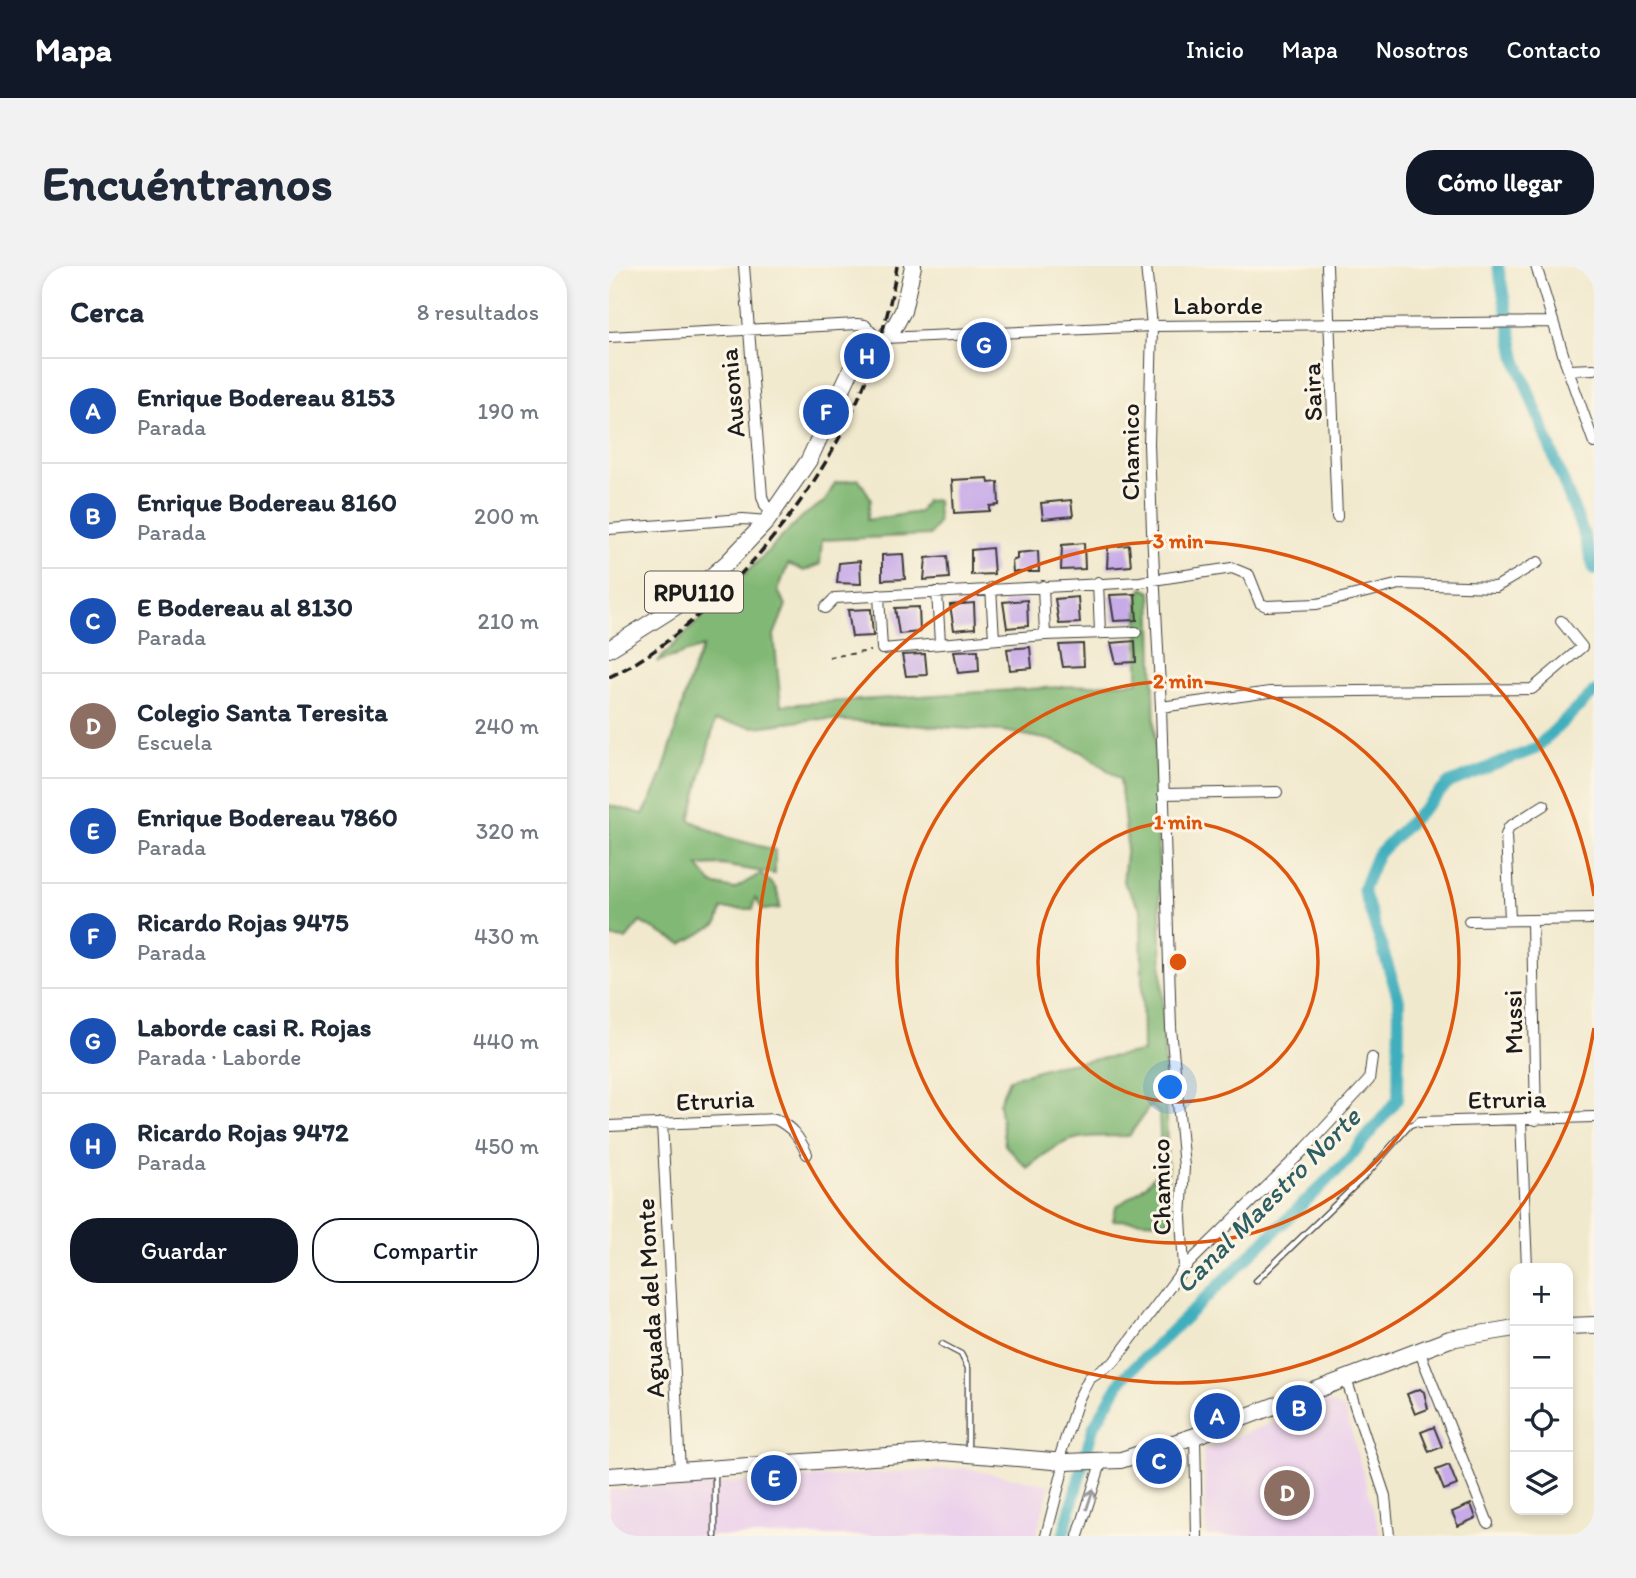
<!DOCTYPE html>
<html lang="es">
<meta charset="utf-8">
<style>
body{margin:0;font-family:Itim,sans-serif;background:#f2f2f3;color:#1f2937}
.controls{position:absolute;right:21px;bottom:21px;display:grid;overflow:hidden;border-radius:14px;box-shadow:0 4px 10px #0003}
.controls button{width:63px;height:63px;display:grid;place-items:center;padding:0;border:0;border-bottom:2px solid #e0e1e3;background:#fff;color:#1f2937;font:35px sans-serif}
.you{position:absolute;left:562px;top:822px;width:24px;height:24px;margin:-18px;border:5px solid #fff;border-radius:50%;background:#1a73e8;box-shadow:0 0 0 10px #1a73e833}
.badge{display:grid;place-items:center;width:46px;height:46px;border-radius:50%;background:#111827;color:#fff;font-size:23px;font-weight:700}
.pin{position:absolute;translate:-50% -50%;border:4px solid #fff;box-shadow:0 2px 7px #0006}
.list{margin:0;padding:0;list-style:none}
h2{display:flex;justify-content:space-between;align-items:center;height:91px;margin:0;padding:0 28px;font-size:30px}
h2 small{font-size:23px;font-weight:400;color:#747a83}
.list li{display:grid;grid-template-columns:46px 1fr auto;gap:21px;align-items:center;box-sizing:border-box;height:105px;padding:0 28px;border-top:2px solid #e0e1e3}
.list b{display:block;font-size:26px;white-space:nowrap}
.list p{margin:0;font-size:23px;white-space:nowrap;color:#747a83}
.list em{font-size:23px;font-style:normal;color:#747a83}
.actions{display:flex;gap:14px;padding:21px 28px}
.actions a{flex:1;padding:16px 0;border:2px solid #111827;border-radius:28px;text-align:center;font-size:24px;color:#111827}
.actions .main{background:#111827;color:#fff}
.icon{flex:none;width:38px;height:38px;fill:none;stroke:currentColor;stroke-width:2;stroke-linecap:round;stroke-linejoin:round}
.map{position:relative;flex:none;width:985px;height:1270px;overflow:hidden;border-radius:28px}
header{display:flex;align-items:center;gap:42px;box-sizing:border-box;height:98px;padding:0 35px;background:#111827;color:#fff}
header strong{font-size:33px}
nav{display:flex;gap:38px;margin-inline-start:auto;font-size:24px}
.intro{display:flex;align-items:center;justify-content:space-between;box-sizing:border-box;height:168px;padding:0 42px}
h1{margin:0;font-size:49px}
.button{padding:18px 32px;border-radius:28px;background:#111827;color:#fff;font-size:24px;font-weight:700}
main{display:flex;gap:42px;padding:0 42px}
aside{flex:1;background:#fff;border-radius:28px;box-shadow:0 4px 10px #0003}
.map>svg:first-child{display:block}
.built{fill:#ebd1eb}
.forest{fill:#81b874;stroke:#4e6a48;stroke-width:2}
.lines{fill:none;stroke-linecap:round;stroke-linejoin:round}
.canal{stroke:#40afbd;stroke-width:12}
.building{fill:#c7abe8}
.lane-casing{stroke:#3c3b37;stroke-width:7}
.street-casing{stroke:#3c3b37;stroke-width:12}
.primary-casing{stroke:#3c3b37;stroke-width:18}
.path{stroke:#3c3b37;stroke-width:2;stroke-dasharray:5 5;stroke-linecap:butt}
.lane{stroke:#fff;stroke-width:4.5}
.street{stroke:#fff;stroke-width:10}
.primary{stroke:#fff;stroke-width:16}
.rail{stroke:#1c1c1c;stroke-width:3.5;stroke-dasharray:10 5;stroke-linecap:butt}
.oneway{stroke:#999}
.ring{fill:none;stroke:#de560d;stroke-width:3.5}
.labels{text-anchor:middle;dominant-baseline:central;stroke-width:6;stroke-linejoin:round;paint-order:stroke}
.shield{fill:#fcf5e5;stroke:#5f5d58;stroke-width:2}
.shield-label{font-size:24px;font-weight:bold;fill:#1c1c1c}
.street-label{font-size:26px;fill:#1c1c1c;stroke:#fcf5e5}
.water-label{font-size:28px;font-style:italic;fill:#2c5e64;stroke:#fcf5e5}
.centre{fill:#de560d;stroke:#fcf5e5;stroke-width:3.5}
.ring-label{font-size:21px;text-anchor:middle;font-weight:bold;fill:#de560d;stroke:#fcf5e5;stroke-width:6;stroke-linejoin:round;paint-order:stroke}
</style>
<header>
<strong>Mapa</strong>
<nav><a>Inicio</a><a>Mapa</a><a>Nosotros</a><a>Contacto</a></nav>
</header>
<div class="intro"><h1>Encuéntranos</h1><a class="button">Cómo llegar</a></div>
<main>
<aside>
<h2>Cerca<small>8 resultados</small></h2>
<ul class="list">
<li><span class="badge" style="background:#1a4fb4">A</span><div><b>Enrique Bodereau 8153</b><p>Parada</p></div><em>190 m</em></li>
<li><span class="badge" style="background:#1a4fb4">B</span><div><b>Enrique Bodereau 8160</b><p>Parada</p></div><em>200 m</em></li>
<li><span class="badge" style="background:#1a4fb4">C</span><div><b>E Bodereau al 8130</b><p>Parada</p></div><em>210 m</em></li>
<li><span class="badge" style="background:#8d6e63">D</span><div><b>Colegio Santa Teresita</b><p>Escuela</p></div><em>240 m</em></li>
<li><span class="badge" style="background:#1a4fb4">E</span><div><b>Enrique Bodereau 7860</b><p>Parada</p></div><em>320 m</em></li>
<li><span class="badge" style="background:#1a4fb4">F</span><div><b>Ricardo Rojas 9475</b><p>Parada</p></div><em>430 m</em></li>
<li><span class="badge" style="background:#1a4fb4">G</span><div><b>Laborde casi R. Rojas</b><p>Parada · Laborde</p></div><em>440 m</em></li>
<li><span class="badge" style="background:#1a4fb4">H</span><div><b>Ricardo Rojas 9472</b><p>Parada</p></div><em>450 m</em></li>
</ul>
<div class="actions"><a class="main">Guardar</a><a>Compartir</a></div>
</aside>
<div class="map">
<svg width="985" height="1270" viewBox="0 0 985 1270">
<rect width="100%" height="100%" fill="#fcf5e5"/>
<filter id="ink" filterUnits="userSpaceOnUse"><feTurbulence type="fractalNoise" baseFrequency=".0143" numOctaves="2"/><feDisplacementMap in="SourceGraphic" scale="14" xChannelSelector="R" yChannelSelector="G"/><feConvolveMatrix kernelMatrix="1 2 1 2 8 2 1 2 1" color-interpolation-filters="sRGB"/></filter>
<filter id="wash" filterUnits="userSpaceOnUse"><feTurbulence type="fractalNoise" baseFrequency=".00686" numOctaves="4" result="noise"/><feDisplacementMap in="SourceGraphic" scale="28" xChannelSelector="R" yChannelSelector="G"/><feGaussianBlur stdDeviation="1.57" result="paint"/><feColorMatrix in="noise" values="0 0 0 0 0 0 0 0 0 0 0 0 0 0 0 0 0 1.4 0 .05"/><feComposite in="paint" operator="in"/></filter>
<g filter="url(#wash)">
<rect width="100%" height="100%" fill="#f1e9cd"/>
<path class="built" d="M718 1135 736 1144 772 1270H598L594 1184Z
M355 1202 441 1219 427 1270H0V1224Z"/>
<path class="forest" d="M250 213 262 233 258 254 310 246 317 235 328 234 329 256 321 269 213 274 211 298 195 305 179 298 169 325 177 339 165 369 172 439 529 416V329L534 322 542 326 560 956 504 954 507 941C556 908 553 907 550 847L541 840 520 870C466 871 461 867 418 902L396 879 390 837 400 813 442 800 534 786 532 643 514 616 518 578 511 513 473 486 441 474 394 465 207 453 147 461 106 455 81 554 113 570 166 584V608L113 599 89 600 103 618 125 623 151 608C166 618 170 624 171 642L154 644 146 632 144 643H113L108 658 73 678 31 656 17 673 0 671V539L34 548C65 498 68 434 94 381L48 396 194 250 216 235 226 217Z"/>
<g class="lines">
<path class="canal" d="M889 0 907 93 975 269 985 303
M454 1270 484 1162 513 1113 737 896 789 833 790 734 754 623 768 589 840 517 926 483 985 426"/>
</g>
<g id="blocks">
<path class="building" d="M379 212 380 217 389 216 390 239 381 240V245L345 247 343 214Z
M462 234 464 250 434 253 432 237Z
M475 277 476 303 452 304 453 279Z
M520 279 522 300 498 302 499 281Z
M383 282 385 308 362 309V284Z
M429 285 430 306H404L403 295 408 293V287Z
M294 288 296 313 273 314V289Z
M338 290 340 312 315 314 317 292Z
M251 295 252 318 228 317 230 297Z
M526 328 528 354 505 355 501 329Z
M469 331 471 357 450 358 446 333Z
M418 334 419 360 398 362 394 336Z
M365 337 366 362 345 364 341 339Z
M310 341 311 366 290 368 286 342Z
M262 343 264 370 243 371 239 344Z
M526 375 527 396 507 397 502 377Z
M474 378 475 400 454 401 450 379Z
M421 381 423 402 401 404 398 383Z
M369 384 370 405 349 407 345 385Z
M316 388 318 409 297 410 293 389Z
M811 1123 815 1126 819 1143 806 1148 798 1128Z
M825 1161 833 1181 820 1186 812 1166Z
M840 1199 848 1219 835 1224 827 1204Z
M862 1238 867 1252 849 1260 843 1246Z"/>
</g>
</g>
<g filter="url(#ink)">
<use href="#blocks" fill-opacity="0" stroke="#3c3b37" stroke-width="2"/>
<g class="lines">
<g class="lane-casing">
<path id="lane" d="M647 1015 756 910 801 859 810 856
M333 1078 352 1088 359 1102V1186
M106 1207V1270"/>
</g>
<g class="street-casing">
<path id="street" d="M135 0 153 230 156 239 165 245
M537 0 543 60 540 178 543 265 552 441 562 762 575 901 572 952 575 1002
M718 0 728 251
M927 0 959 104 985 177
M0 71 248 58 256 59 270 75
M275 72 543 60 943 56
M959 104 985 103
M0 263 134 253 158 255
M489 316 491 367
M434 320 436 369
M382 322 385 373
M328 326 331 377
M270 329 273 383 436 369 527 366
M216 342 226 332 531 316 623 302 640 309 651 337 657 340 708 338 791 318 887 321 929 296
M552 441 661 426 923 423 973 381 952 355
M554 528 668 526
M901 653 897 569 900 561 935 539
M860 655 985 653
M923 656 927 854
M912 854 918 1002
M811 856 985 851
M53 857 71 1205
M0 860 166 853C183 861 190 871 198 888
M810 1084 879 1257
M737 1113 776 1230 780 1270
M586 1170 588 1270
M449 1196 469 1134 480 1112 505 1096 575 1002 697 882 760 814 763 792
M437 1270 456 1196
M469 1270 492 1197"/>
</g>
<g class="primary-casing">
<path id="primary" d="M0 383 71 338 119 296 158 255 200 194 248 91 275 72 287 58 294 45 304 0
M959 1060 985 1059
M0 1210 334 1186 456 1196 512 1194 586 1170 841 1073 906 1062"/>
</g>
<path class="path" d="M220 391 262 385"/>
<use href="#lane" class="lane"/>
<use href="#street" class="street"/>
<use href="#primary" class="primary"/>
<path class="rail" d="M0 411C43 391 76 362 110 330 202 241 268 128 288 0"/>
</g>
<defs><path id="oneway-shaft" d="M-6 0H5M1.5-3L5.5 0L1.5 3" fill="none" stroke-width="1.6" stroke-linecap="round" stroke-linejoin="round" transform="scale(1.75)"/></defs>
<use class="oneway" href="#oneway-shaft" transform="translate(481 1233) rotate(-72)"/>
</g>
<g class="ring">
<circle cx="569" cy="696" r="140"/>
<circle cx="569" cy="696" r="281"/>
<path d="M985 762A421 421 0 1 1 985 630"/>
</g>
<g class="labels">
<rect class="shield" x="36" y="305.5" width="98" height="41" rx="5"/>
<g class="shield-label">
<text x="85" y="326">RPU110</text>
</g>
<g class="street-label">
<text x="609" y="39">Laborde</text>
<text transform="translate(703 126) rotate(-92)">Saira</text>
<text transform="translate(123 127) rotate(-95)">Ausonia</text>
<text transform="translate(521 186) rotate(-90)">Chamico</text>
<text transform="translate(904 756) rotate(-91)">Mussi</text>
<text transform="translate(898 833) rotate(-1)">Etruria</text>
<text transform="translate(106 834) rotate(-3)">Etruria</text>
<text transform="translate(552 921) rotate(-91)">Chamico</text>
<text transform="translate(41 1032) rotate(-93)">Aguada del Monte</text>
</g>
<g class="water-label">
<text transform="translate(658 934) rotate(-45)">Canal Maestro Norte</text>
</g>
</g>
<circle cx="569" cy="696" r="10" class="centre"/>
<g class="ring-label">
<text x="569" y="282">3 min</text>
<text x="569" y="422">2 min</text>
<text x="569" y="563">1 min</text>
</g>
</svg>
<div class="controls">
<button>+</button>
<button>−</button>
<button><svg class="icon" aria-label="locate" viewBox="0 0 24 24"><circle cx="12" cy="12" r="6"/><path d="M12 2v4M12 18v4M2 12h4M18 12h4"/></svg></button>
<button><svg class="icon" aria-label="layers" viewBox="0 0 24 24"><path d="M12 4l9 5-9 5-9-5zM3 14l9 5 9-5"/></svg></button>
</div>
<div class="you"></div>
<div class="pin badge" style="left:608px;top:1150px;background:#1a4fb4">A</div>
<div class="pin badge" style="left:690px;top:1142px;background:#1a4fb4">B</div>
<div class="pin badge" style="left:550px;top:1195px;background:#1a4fb4">C</div>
<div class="pin badge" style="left:678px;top:1227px;background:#8d6e63">D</div>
<div class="pin badge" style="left:165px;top:1212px;background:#1a4fb4">E</div>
<div class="pin badge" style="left:217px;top:146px;background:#1a4fb4">F</div>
<div class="pin badge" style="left:375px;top:79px;background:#1a4fb4">G</div>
<div class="pin badge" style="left:258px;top:90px;background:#1a4fb4">H</div>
</div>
</main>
